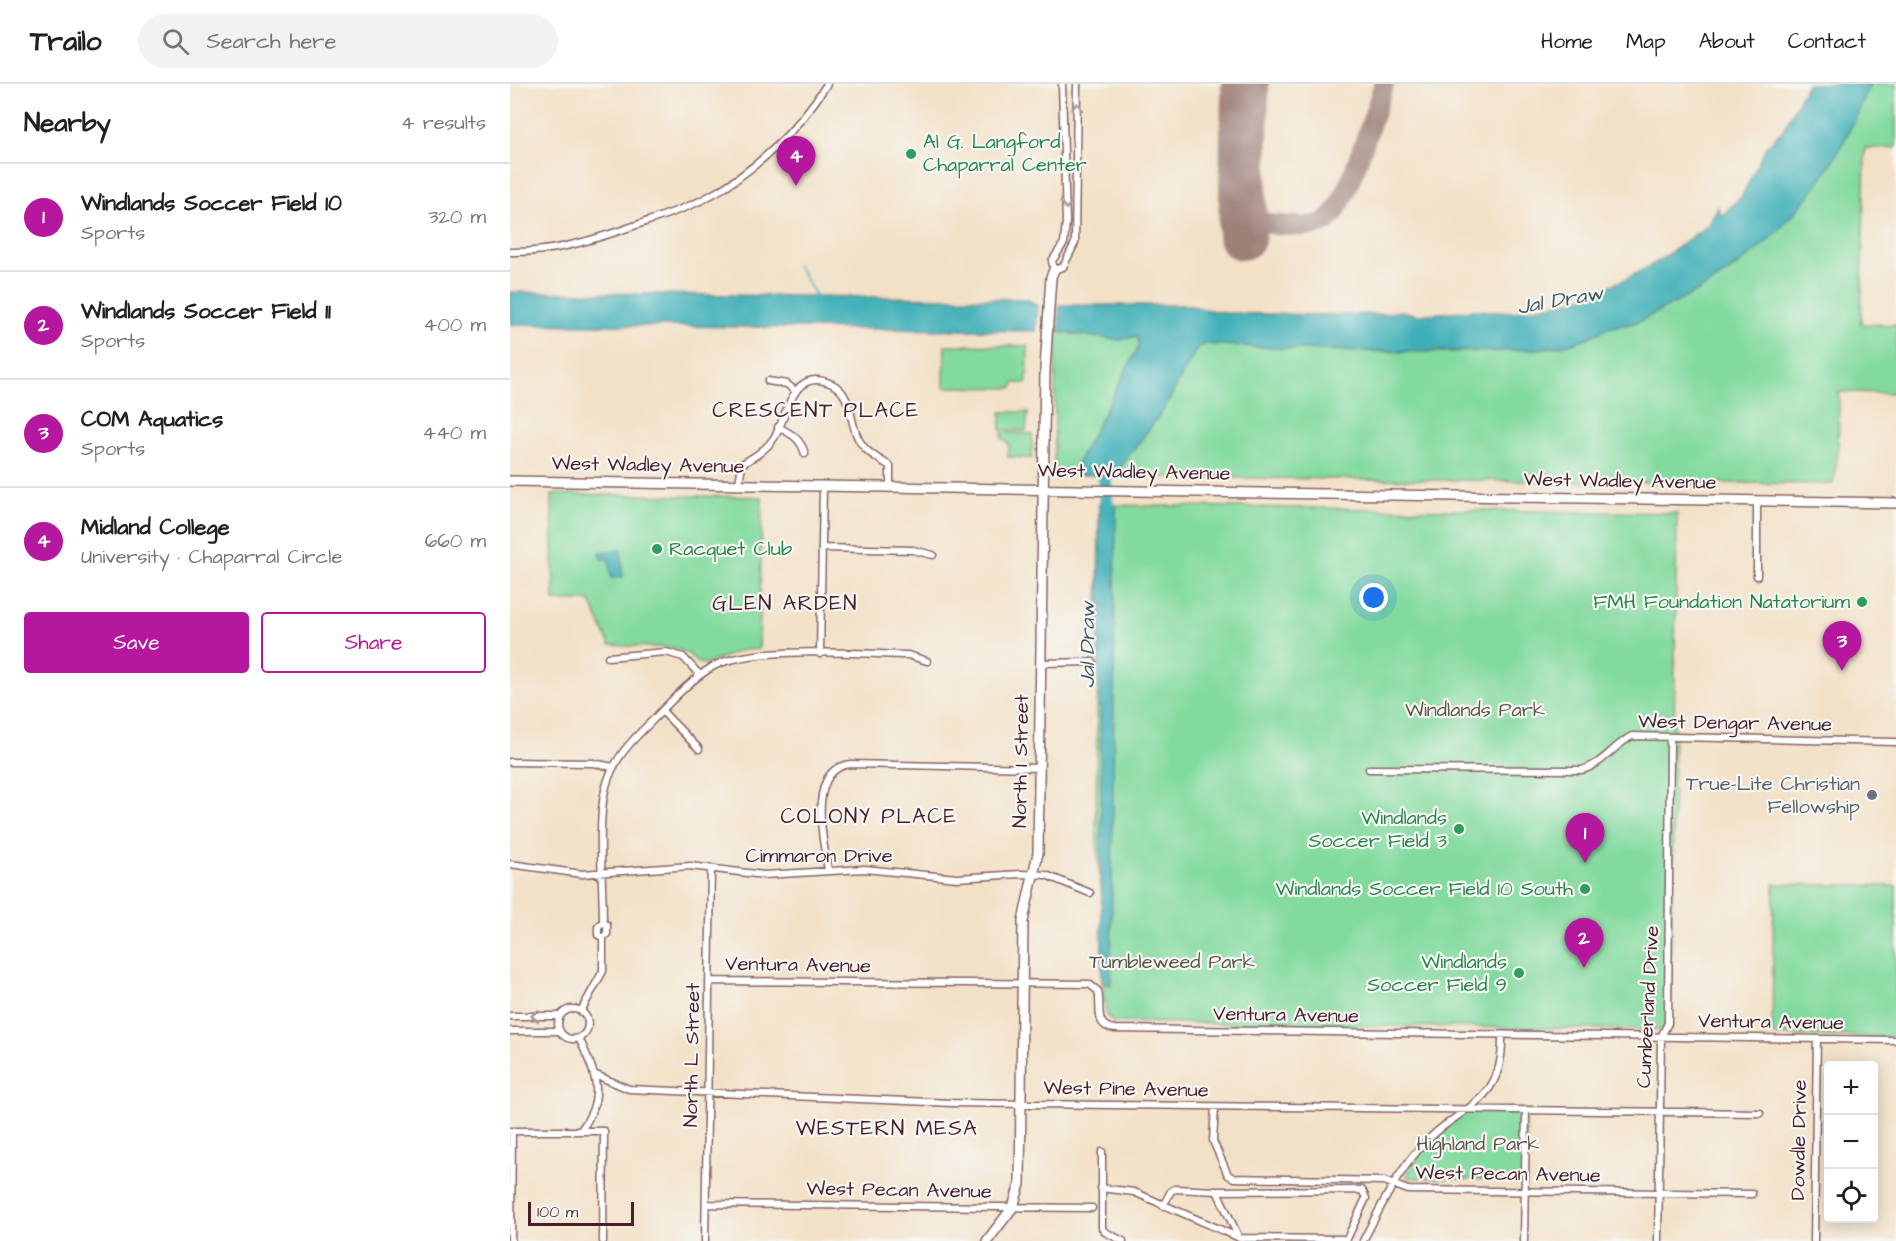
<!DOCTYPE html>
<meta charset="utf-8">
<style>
body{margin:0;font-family:"Architects Daughter",sans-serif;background:#f2f2f2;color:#202124}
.controls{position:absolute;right:18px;bottom:18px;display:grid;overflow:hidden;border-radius:6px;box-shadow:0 3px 15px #0003}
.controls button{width:54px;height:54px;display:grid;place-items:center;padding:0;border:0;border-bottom:2px solid #e0e0e0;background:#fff;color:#202124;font:30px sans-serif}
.scale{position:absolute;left:18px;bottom:15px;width:106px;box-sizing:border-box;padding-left:6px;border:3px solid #4a1f2b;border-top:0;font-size:16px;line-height:21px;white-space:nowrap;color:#4a1f2b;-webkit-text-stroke:4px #f6f6f2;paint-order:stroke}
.you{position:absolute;left:864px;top:514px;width:21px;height:21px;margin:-15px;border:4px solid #fff;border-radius:50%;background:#1a73e8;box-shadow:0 0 0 9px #1a73e833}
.badge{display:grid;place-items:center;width:39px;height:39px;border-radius:50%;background:#b5179e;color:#fff;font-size:20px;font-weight:700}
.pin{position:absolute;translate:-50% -50px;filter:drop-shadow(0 2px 3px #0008)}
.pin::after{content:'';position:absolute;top:32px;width:21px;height:18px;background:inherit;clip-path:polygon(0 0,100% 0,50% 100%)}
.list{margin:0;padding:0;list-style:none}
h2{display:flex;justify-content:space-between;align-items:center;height:78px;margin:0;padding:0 24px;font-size:26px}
h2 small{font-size:20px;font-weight:400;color:#757577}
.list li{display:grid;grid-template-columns:39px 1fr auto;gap:18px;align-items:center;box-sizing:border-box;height:108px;padding:0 24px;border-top:2px solid #e0e0e0}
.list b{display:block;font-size:22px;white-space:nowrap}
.list p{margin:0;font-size:20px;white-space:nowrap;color:#757577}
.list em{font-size:20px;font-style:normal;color:#757577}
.actions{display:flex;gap:12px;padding:18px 24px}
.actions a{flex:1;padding:14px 0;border:2px solid #b5179e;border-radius:6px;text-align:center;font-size:21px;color:#b5179e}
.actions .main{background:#b5179e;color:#fff}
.icon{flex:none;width:33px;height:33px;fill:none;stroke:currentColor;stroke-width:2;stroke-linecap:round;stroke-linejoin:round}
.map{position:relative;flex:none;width:1386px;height:1157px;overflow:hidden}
header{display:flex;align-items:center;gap:36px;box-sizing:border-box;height:84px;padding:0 30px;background:#fff;border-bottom:2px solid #e0e0e0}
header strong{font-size:28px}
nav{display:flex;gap:33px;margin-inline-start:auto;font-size:21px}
.search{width:420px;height:54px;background:#f2f2f2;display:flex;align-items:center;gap:15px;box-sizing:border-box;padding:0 21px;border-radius:33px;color:#757577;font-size:22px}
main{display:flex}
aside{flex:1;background:#fff}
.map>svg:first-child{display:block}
.green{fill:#82da9e;stroke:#667c64;stroke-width:1.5}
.water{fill:#40b0b8;stroke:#456872;stroke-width:1.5}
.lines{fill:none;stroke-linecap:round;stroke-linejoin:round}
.stream{stroke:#40b0b8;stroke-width:2}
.river{stroke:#40b0b8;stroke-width:14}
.taxiway{stroke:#9e8079;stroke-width:20}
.runway{stroke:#9e8079;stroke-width:48}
.street-casing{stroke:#856362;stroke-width:9}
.secondary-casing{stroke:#856362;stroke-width:12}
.street{stroke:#fff;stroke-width:6}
.secondary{stroke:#fff;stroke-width:9}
.oneway{stroke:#ae9aa0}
.leisure-dot{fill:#2e9e5b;stroke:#f6f6f2;stroke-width:2}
.worship-dot{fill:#6b7280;stroke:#f6f6f2;stroke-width:2}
.labels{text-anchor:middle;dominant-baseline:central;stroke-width:4.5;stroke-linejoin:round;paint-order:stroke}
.leisure-label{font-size:20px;fill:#27864d;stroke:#f6f6f2;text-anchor:end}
.street-label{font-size:20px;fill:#4a1f2b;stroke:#f6f6f2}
.park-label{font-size:20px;fill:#5b574e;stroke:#f6f6f2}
.worship-label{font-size:20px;fill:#5b616d;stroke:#f6f6f2;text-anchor:end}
.water-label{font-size:21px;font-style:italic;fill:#465963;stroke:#f6f6f2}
.neighbourhood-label{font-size:21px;letter-spacing:1.5px;fill:#4a1f2b;stroke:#f6f6f2}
</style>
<header>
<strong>Trailo</strong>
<div class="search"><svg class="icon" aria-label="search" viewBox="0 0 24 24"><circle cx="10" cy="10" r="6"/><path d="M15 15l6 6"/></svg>Search here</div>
<nav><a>Home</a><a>Map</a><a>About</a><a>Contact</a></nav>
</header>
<main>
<aside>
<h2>Nearby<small>4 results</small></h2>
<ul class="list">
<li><span class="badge">1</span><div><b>Windlands Soccer Field 10</b><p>Sports</p></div><em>320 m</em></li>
<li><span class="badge">2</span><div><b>Windlands Soccer Field 11</b><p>Sports</p></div><em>400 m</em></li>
<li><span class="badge">3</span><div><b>COM Aquatics</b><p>Sports</p></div><em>440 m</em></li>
<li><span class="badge">4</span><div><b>Midland College</b><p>University · Chaparral Circle</p></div><em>660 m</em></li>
</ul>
<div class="actions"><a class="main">Save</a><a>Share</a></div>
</aside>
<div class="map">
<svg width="1386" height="1157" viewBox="0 0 1386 1157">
<rect width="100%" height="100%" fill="#f6f6f2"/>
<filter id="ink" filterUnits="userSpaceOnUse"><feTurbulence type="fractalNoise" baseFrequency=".0167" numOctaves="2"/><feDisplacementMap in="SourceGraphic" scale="12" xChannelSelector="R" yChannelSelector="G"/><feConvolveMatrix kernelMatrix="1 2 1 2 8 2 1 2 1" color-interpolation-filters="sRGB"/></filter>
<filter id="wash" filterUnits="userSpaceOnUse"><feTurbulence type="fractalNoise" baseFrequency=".008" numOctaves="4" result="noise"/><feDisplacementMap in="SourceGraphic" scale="24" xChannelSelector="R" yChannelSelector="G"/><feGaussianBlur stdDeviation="1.35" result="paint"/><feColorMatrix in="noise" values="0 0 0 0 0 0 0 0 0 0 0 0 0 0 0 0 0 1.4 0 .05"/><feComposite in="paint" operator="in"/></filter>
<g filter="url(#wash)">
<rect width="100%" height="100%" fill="#f3e1c7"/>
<path class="green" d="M1360 0H1386V64H1355L1351 240 1386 241V309L1329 308 1328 369 1323 400 637 393 605 391 687 264 696 260C774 265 854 268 932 268 971 267 1011 268 1049 262 1067 260 1080 252 1096 245 1105 241 1117 242 1127 238 1138 234 1148 227 1159 222 1260 174 1320 103 1360 0Z
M549 248 610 256 628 252 629 262 561 391H547L544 386 546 251Z
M435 261 518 262 517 299H504L503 304 434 303Z
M491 328H518L516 347 491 346Z
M492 349 522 350V374L498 373 499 360 492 354Z
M42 410 252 413 249 565 232 566 196 580 186 578 179 570 165 564 100 561 80 517H44Z
M589 421 1167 429 1160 946 604 938C590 930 597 911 592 897L594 816 590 800 586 740Z
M1264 800 1386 802V953L1262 951Z
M956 1026 1016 1027 1015 1096 897 1094 901 1076Z"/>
<path class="water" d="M1297 0H1360C1320 103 1260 174 1159 222 1148 227 1138 234 1127 238 1117 242 1105 241 1096 245 1080 252 1067 260 1050 262 1012 268 974 267 936 267 857 268 776 265 696 260L687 264 654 325 605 391H561L629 262 627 252 610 256 549 248V221H675L715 229 805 231 875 230 890 227 908 231 965 226 1004 228 1065 216 1116 195 1147 178 1197 142 1208 123 1211 132 1232 112 1256 63 1273 46Z
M0 208 517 215 528 222 526 247 0 240Z
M589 420 606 421 601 901 592 897Z
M111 466 113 493 101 494 99 475H91L90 468Z"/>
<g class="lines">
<path class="stream" d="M286 180 307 213"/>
<path class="river" d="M598 438 594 386 600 375"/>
<path class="taxiway" d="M733 109C739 131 747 140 770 141 787 142 805 145 819 135 836 123 865 25 874 0"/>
<path class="runway" d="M732 152 735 0"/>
</g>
</g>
<g filter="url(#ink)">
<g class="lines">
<g class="street-casing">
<path id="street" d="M552 0 556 138 554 159 542 177 544 186 553 183 565 159 567 0
M0 168C38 169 76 158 112 146 140 136 168 128 194 115 244 89 287 47 317 0
M258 297 277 300 285 307
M268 343C282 350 291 355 295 370
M229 400 232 380C244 373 256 366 264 354 278 333 281 281 322 300 346 312 337 345 354 363 360 371 371 376 380 382V403
M1247 417V492
M312 464 403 466 423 471
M310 570 313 402
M98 573 156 568 173 573 190 591
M531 579 583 578
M152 627 189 665
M0 678 83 679 103 683
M859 685 1072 686C1092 681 1104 661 1122 652L1386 658
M0 780 72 790 180 782 254 791 354 785 447 794 511 790 536 791 580 809
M318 786C313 757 296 684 341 680L529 684
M93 853 88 851V843L93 838
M199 897 579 900 588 907C592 923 583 943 605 945L1386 956
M48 940a15 15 0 1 1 30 0a15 15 0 1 1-30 0Z
M71 927 93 887V853L97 850V841L93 838C93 800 87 741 95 706 102 676 121 657 143 636 161 617 181 595 204 582 244 561 350 570 398 571L417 577
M0 932H50
M0 947H50
M69 954C85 989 97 1012 71 1046
M86 991 119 1005 443 1019 1250 1029
M705 1023 703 1057 718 1091 724 1094 874 1097 898 1106 1242 1110
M0 1047H94L93 1157
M592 1068V1144L595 1148 613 1157
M591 1104 624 1108 730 1154 837 1155
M707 1107 852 1106 856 1114 836 1157
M196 1120 582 1124
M653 1122 661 1107 665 1105 707 1107 729 1154
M1 1157 2 1047
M195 1157 201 785
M853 1157C869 1126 885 1093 908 1066 948 1019 994 1025 992 951
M1014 1157 1016 1026
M1148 1157 1151 953 1158 939 1160 654
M1304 1157 1307 955"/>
</g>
<g class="secondary-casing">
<path id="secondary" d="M0 397 1386 419
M477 1157 503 1123 510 1100 513 837 528 769 535 285 541 193 544 186"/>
</g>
<use href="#street" class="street"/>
<use href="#secondary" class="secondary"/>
</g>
<defs><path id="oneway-chevron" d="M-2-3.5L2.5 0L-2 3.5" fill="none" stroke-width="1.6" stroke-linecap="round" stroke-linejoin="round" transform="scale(1.5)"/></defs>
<g class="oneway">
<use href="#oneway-chevron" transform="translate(567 23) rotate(-89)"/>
<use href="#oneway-chevron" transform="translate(556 121) rotate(89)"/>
<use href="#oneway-chevron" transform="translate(25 932) rotate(-180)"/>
</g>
</g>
<g class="leisure-dot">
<circle cx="401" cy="70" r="6"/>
<circle cx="147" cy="465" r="6"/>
<circle cx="1352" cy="518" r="6"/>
<circle cx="949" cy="745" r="6"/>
<circle cx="1075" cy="805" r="6"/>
<circle cx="1009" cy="889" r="6"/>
</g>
<circle class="worship-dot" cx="1362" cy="711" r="6"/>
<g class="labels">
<g class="leisure-label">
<text x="413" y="58" text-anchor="start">Al G. Langford<tspan x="413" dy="23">Chaparral Center</tspan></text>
<text x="159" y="465" text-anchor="start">Racquet Club</text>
<text x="1340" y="518">FMH Foundation Natatorium</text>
<text x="937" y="734">Windlands<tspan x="937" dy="23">Soccer Field 3</tspan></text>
<text x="1063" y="805">Windlands Soccer Field 10 South</text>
<text x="997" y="878">Windlands<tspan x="997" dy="23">Soccer Field 9</tspan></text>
</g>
<g class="street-label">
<text transform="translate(138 381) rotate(1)">West Wadley Avenue</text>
<text transform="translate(624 388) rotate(1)">West Wadley Avenue</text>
<text transform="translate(1110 397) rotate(1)">West Wadley Avenue</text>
<text transform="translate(1225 639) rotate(1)">West Dengar Avenue</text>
<text transform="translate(511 677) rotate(-89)">North I Street</text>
<text x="309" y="772">Cimmaron Drive</text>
<text transform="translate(288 881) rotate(1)">Ventura Avenue</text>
<text transform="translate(1138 923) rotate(-87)">Cumberland Drive</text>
<text transform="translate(776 931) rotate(1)">Ventura Avenue</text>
<text transform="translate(1261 938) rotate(1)">Ventura Avenue</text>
<text transform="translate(182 971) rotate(-89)">North L Street</text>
<text transform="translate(616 1005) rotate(1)">West Pine Avenue</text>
<text transform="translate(1289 1056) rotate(-89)">Dowdle Drive</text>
<text transform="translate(998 1090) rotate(1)">West Pecan Avenue</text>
<text transform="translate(389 1106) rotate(1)">West Pecan Avenue</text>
</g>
<g class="park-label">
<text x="965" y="626">Windlands Park</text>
<text x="662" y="878">Tumbleweed Park</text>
<text x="968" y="1060">Highland Park</text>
</g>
<g class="worship-label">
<text x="1350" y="700">True-Lite Christian<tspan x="1350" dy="23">Fellowship</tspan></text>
</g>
<g class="water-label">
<text transform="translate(1050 216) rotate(-10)">Jal Draw</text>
<text transform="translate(577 561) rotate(-90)">Jal Draw</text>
</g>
<g class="neighbourhood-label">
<text x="306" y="326">CRESCENT PLACE</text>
<text x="275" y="519">GLEN ARDEN</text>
<text x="359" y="732">COLONY PLACE</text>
<text x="377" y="1044">WESTERN MESA</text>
</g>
</g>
</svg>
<div class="controls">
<button>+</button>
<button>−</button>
<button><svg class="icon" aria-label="locate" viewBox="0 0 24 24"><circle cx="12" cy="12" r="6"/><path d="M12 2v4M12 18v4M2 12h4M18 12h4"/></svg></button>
</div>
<div class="scale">100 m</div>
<div class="you"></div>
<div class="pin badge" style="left:1075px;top:779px">1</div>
<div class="pin badge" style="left:1074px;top:884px">2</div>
<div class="pin badge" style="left:1332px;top:587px">3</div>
<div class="pin badge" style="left:286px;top:102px">4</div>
</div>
</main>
